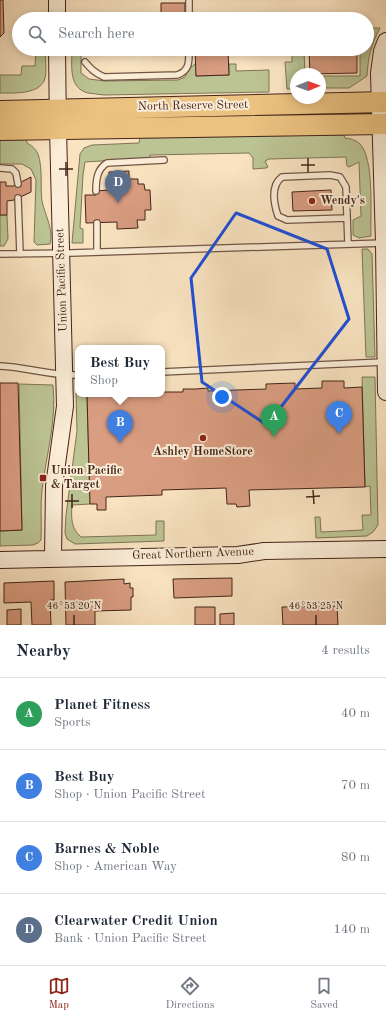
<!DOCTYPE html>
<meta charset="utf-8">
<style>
body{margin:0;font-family:"Old Standard TT",serif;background:#f2f2f3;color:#1f2937}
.compass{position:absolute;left:290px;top:68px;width:36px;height:36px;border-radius:50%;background:#fff;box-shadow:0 2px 10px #0003;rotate:89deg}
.you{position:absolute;left:222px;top:397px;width:14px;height:14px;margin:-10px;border:3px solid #fff;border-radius:50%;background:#1a73e8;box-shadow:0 0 0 6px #1a73e833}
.badge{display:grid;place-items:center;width:26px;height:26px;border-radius:50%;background:#8f2418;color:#fff;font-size:13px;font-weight:700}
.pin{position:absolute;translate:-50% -33px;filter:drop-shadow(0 1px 2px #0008)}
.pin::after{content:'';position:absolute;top:21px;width:14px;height:12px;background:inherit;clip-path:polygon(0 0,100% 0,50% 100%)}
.popup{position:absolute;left:75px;top:345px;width:90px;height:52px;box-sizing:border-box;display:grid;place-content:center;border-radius:8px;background:#fff;filter:drop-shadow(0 1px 3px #0005);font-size:13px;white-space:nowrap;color:#747a83}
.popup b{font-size:15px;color:#1f2937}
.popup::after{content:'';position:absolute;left:50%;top:100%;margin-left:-8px;border:8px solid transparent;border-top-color:#fff}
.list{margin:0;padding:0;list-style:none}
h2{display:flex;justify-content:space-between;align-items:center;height:52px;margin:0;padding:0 16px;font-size:17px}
h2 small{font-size:13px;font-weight:400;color:#747a83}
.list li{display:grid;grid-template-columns:26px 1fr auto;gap:12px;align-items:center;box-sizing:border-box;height:72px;padding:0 16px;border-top:1px solid #e0e1e3}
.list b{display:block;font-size:15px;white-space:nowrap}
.list p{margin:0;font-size:13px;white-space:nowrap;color:#747a83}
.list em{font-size:13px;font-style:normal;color:#747a83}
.icon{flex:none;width:22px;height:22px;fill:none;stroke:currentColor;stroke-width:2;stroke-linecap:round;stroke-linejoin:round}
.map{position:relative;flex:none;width:386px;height:625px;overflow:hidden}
.search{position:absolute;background:#fff;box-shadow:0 2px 10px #0003;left:12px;right:12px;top:12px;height:44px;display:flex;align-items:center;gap:10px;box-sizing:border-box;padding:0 14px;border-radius:22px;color:#747a83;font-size:15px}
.sheet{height:340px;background:#fff}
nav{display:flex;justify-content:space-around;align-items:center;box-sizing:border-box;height:56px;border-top:1px solid #e0e1e3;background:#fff;font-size:11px;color:#747a83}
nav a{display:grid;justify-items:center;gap:2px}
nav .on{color:#8f2418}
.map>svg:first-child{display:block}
.green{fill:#bcc494;stroke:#807456}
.building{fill:#d99d81;stroke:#442419}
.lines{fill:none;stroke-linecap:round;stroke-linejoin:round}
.lane-casing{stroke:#715443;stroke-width:8}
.secondary-casing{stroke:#442419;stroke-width:18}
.highway-casing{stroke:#442419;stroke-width:22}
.lane{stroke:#fbedd7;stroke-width:5.5}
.secondary{stroke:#fbedd7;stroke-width:16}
.highway{stroke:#ecc280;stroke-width:20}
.marked{fill:none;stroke:#1d4ed8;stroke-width:3;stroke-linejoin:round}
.ticks{fill:none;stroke:#442419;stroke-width:1.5}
.poi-dot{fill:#8f2418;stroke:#fbedd7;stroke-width:1.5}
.labels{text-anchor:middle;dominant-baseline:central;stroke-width:4;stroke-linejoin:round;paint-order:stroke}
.street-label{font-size:12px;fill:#442419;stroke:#fbedd7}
.poi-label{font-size:12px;font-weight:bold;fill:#442419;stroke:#fbedd7;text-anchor:start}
.ticks-label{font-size:10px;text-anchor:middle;fill:#442419;stroke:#fbedd7;stroke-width:4;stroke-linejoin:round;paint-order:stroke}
</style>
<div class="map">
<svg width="386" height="625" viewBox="0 0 386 625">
<rect width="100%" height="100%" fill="#f9e3c1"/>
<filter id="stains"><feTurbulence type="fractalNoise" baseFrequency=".005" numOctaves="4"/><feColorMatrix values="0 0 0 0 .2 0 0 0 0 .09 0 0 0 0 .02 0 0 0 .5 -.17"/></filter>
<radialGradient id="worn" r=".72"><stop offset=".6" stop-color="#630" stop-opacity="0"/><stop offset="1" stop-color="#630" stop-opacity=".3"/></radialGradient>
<path class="green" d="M367 28H380C371 45 368 57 367 76L349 88H320V76H360V49H367Z
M36 49H45C45 57 47 71 45 78 41 95 13 93 0 93V75H21L22 66H35Z
M72 49H81V73L89 79 105 81 178 80 185 77 189 69 196 63V76L229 75V64H236V71L269 70V92L104 95C99 94 93 94 88 93 68 88 72 65 72 49Z
M292 49H297V52H304L305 74H296V89H287L285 62H292Z
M344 135 345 138C350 138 355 140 359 143 375 157 370 215 371 236L359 238 353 235V220L361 216 359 162 349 167 347 166 346 157 269 159 265 161 268 167 266 168 253 169V158L249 153 150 155V158L85 162 83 175 80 228 83 229V243H72L80 154 84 148 92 145 139 143 140 137Z
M0 138H26L27 143C32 146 35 148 38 154 43 169 40 185 42 201 45 215 54 230 50 244L37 245 34 242 36 180 31 169 22 164H0Z
M0 215H7L8 239 4 246H0Z
M362 249H368L372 254 375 357H366Z
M362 377H375L378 525 373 532 367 536 316 538 315 517H320L321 532 363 530 362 515H371L370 486 365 487Z
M19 384 53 385C57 420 46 456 42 490 40 507 42 523 41 540L38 543 33 545 0 546V531L22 530Z
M76 393 87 395 90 504 72 505C71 517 71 529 81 537L156 535V521H164V541L75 544 67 539 65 533 66 515 77 431Z"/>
<path class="building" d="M0 0H3L4 33 0 37Z
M161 3H185V19H161Z
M162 49H186V52L162 53Z
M195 49H228L229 75 196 76Z
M309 49H357V73L310 74Z
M129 171V179H138V184H144L145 190H150L151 210H145V220H137L138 228 117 229V222L86 223 85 195H96V191L109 190V172Z
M31 177V192L14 200 7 201V215H0V182H6V186H13Z
M331 190 332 210 293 211 292 192Z
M322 381H344V388L362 387 365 487 249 490 250 506 237 507 236 504H227L226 488 162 490V495L106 497V510H97V504H90L87 395 162 394V392H183V389H196L208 388V391L266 389V384L295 383V389L322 388Z
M0 383H18L22 530 0 531Z
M232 578V596L174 598 173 579Z
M124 579V584L130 583V588H133V597H131V610L95 611V625H66L65 582Z
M54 581V600H50L51 625H32L31 602 4 603V583Z
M337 606 338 625H283L282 607Z
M195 607H215V625H195Z
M21 609V625H7V610Z
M234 613V625H220V614Z"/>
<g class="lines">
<g class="lane-casing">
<path id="lane" d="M189 0V19
M85 62C91 69 95 73 104 77L177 75C190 71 189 61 189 49
M0 168 12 169 16 173 18 184
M96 191C96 180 97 169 107 163L164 160
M18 198 20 254
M347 218 287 220 278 216C274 204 270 186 282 177L330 175 340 177 346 187 348 244
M97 223V252
M0 254 71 253 384 243
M0 366C26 367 52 376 78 375
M162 372 384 362"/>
</g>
<g class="secondary-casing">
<path id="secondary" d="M57 0V19
M386 41 382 51 379 73 384 243 386 392
M53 558 54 486 65 406 58 129 57 49
M0 560 238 555 264 551 386 549"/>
</g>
<g class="highway-casing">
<path id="highway" d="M0 111 386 102
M0 130 386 124"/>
</g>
<use href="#lane" class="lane"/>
<use href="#secondary" class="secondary"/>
<use href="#highway" class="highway"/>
</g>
<path class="marked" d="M236 213 327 249 349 319 267 425 202 382 191 278Z"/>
<path class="ticks" d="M308 158V172M66 162V176M301 165H315M59 169H73M313 490 314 504M72 494V508M306 497 320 496M65 501H79M74 615V625M316 615V625"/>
<g class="poi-dot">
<circle cx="312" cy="201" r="4"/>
<circle cx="203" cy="438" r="4"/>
<rect x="39" y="474" width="8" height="8" rx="2"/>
</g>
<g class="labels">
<g class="street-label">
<text transform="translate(193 106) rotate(-1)">North Reserve Street</text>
<text transform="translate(62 280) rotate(-92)">Union Pacific Street</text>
<text transform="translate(193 554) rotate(-2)">Great Northern Avenue</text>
</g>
<g class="poi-label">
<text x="320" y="201">Wendy's</text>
<text x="203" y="452" text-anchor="middle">Ashley HomeStore</text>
<text x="51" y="471">Union Pacific<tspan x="51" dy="14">&amp; Target</tspan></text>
</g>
</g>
<g class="ticks-label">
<text x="74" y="609">46°53'20"N</text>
<text x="316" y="609">46°53'25"N</text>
</g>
<rect width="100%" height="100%" filter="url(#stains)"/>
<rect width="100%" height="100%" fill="url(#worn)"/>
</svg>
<svg class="compass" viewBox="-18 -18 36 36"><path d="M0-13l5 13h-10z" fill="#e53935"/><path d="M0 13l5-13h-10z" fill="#747a83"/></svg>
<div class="you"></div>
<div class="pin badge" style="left:274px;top:437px;background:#2e9e5b">A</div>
<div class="pin badge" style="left:120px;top:443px;background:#3f7fe0">B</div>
<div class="popup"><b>Best Buy</b>Shop</div>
<div class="pin badge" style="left:339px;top:434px;background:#3f7fe0">C</div>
<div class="pin badge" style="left:118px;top:203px;background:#5c6f8a">D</div>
<div class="search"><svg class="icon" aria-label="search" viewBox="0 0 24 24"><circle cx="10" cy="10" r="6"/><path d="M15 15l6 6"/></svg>Search here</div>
</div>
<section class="sheet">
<h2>Nearby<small>4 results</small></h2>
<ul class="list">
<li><span class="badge" style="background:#2e9e5b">A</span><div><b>Planet Fitness</b><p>Sports</p></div><em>40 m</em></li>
<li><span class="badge" style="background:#3f7fe0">B</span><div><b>Best Buy</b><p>Shop · Union Pacific Street</p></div><em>70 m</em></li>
<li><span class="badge" style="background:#3f7fe0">C</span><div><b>Barnes &amp; Noble</b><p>Shop · American Way</p></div><em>80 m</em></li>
<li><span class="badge" style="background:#5c6f8a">D</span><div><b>Clearwater Credit Union</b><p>Bank · Union Pacific Street</p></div><em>140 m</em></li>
</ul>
</section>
<nav>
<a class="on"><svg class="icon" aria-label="map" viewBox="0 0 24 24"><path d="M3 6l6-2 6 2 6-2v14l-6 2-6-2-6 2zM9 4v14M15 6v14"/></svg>Map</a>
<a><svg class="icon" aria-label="directions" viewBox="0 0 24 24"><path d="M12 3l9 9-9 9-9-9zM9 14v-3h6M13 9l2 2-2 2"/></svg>Directions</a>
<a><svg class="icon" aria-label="saved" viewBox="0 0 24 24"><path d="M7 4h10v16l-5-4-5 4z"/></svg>Saved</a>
</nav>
